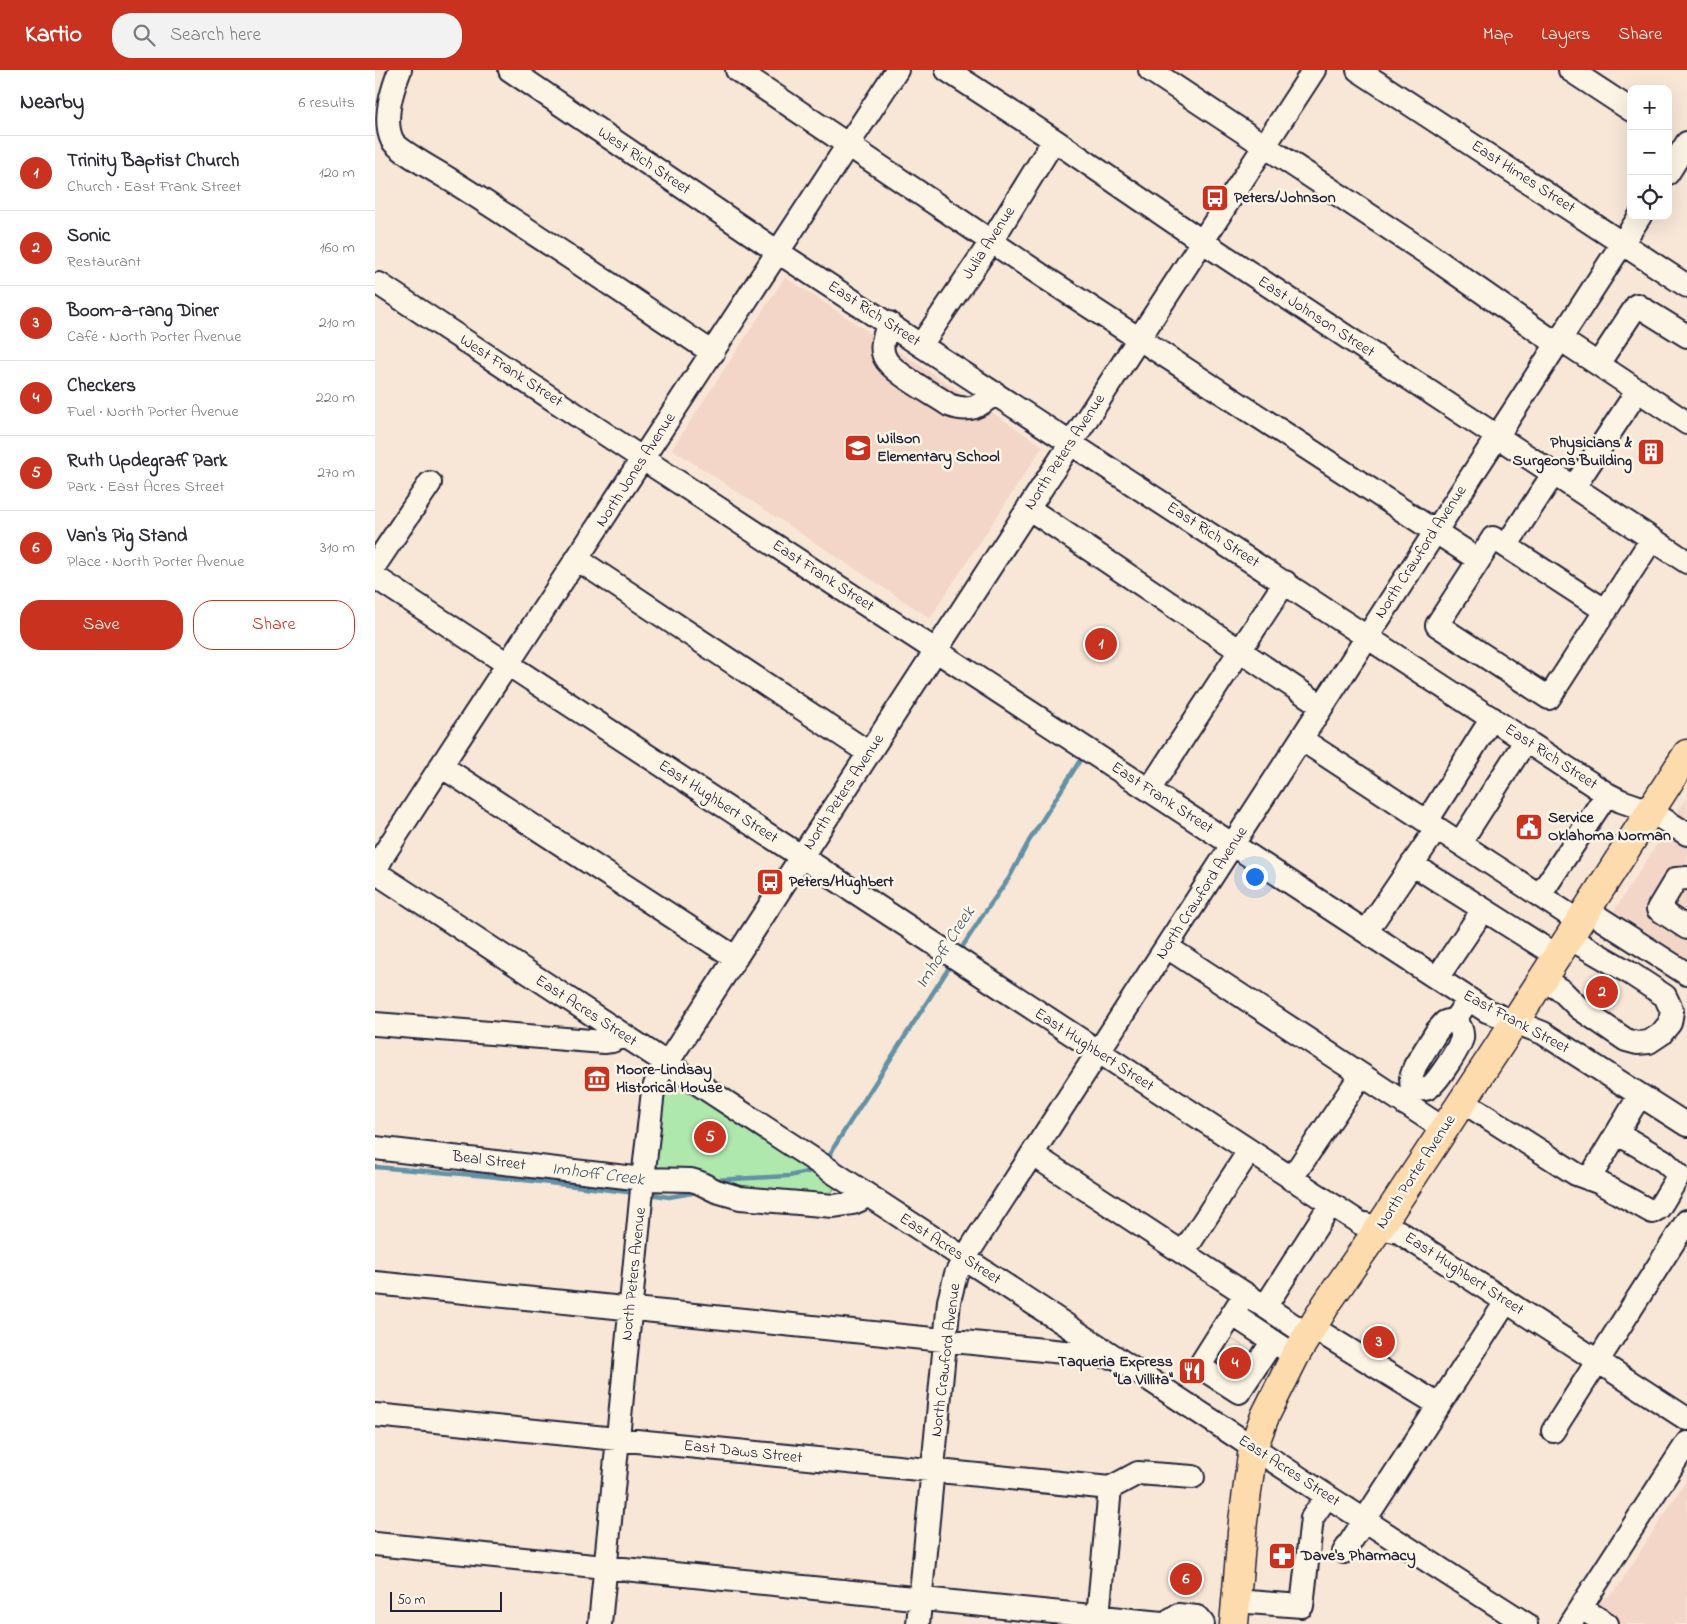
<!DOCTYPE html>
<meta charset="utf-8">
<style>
body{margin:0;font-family:"Indie Flower",sans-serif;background:#f2f2f3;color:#2b2b33}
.controls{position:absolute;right:15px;top:15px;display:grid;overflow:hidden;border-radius:10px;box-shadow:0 5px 20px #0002}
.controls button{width:45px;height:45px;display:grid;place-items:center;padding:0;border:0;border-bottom:1px solid #e1e1e2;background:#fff;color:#2b2b33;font:25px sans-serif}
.scale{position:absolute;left:15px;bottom:12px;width:112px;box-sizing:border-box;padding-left:5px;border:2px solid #22223b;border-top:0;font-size:14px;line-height:18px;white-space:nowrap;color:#22223b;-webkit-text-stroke:4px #fcf5e5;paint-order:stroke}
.you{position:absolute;left:879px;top:806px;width:18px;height:18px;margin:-12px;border:4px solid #fff;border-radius:50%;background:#1a73e8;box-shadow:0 0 0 8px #1a73e833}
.badge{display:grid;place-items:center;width:32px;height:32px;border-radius:50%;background:#c8321e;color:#fff;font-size:16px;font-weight:700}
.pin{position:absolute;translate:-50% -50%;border:2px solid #fff;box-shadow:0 1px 5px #0006}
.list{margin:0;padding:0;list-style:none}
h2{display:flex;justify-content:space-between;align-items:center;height:65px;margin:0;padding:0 20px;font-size:21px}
h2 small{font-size:16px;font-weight:400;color:#7c7c81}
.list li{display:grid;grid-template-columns:32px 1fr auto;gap:15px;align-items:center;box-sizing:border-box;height:75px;padding:0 20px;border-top:1px solid #e1e1e2}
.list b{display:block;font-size:19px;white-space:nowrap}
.list p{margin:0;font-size:16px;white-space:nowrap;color:#7c7c81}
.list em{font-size:16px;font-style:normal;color:#7c7c81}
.actions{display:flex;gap:10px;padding:15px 20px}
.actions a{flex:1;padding:11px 0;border:1px solid #c8321e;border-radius:20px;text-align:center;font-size:18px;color:#c8321e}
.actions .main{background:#c8321e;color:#fff}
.icon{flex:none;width:28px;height:28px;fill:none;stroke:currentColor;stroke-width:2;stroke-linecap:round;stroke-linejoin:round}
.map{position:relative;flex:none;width:1312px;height:1554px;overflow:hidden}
header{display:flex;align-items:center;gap:30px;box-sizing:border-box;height:70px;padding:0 25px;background:#c8321e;color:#fff}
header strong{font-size:24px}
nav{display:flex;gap:28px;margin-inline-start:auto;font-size:18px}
.search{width:350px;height:45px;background:#f2f2f3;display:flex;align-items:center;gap:12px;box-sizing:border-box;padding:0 18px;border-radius:20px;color:#7c7c81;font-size:19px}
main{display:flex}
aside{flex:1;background:#fff}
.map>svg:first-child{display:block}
.built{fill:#f3d6c7}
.green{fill:#afe8ad;stroke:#688574}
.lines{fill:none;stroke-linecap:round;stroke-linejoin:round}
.stream{stroke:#6391a6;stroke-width:4.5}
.minor-tunnel{stroke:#cdc0b8;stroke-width:22;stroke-dasharray:22 11;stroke-linecap:butt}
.minor-casing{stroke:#22223b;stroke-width:26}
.major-casing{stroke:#22223b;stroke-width:31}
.minor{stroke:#fcf5e5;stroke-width:22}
.major{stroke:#fedbac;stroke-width:28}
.labels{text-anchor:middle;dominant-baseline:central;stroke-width:5;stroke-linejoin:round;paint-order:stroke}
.street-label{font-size:16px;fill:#22223b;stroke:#fcf5e5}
.poi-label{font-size:16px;font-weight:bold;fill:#22223b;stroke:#fcf5e5;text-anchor:start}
.water-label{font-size:18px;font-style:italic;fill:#425a70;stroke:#fcf5e5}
</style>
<header>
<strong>Kartio</strong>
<div class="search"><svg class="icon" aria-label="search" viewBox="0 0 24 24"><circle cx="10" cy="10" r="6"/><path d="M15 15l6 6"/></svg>Search here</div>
<nav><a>Map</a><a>Layers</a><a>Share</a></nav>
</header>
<main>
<aside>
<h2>Nearby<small>6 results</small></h2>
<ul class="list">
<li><span class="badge">1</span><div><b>Trinity Baptist Church</b><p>Church · East Frank Street</p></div><em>120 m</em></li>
<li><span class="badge">2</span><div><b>Sonic</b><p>Restaurant</p></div><em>160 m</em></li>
<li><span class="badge">3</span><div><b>Boom-a-rang Diner</b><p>Café · North Porter Avenue</p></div><em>210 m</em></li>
<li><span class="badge">4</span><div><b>Checkers</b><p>Fuel · North Porter Avenue</p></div><em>220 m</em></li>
<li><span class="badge">5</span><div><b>Ruth Updegraff Park</b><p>Park · East Acres Street</p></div><em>270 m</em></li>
<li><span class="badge">6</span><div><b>Van's Pig Stand</b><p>Place · North Porter Avenue</p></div><em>310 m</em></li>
</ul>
<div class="actions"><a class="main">Save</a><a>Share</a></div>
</aside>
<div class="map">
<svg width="1312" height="1554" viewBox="0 0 1312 1554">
<rect width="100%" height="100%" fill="#f8e7d7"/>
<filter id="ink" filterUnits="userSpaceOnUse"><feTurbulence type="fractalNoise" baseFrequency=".02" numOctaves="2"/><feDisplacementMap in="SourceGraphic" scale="10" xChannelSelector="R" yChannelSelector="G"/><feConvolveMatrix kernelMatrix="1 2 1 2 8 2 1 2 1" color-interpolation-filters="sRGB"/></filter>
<g filter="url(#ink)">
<path class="built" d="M410 207 668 376 555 548 297 379Z
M1312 727V889L1239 841Z
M1312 1409V1554H1210L1223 1533 1240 1521Z"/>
<path class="green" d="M299 1012 447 1105 458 1114 460 1117 455 1125 344 1115 284 1099 280 1094 288 1027 294 1014Z"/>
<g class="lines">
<path class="stream" d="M584 882 608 845 634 808 654 771 709 684
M454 1087 459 1077 577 893
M0 1097 113 1106 261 1123
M338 1110 414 1106 436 1101
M274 1124 294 1127 323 1122"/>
<path class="minor-tunnel" d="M848 1303 866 1274"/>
<g class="minor-casing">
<path id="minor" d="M25 0C17 20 8 50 17 70 23 81 65 103 77 111 165 166 251 225 338 283
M135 0 403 182 1232 724 1246 731 1275 741 1312 764
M362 0 669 207 1104 490 1062 555 1174 628 1277 469
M572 0 679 70 828 172 1312 492
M775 0 1053 184 1182 274
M983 0 1312 216
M1195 0 1256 40
M1293 103 1312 73
M4 214 268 389 1112 941 1168 963 1312 1055
M514 253C510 264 504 277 510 288 516 302 560 325 574 335 595 343 604 337 620 323
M1185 269 1312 353
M546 275 616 172 679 70
M1223 294 1262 235 1312 266
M1199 417 1263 320
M653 438 947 636
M1131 476 1231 541
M202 489 494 683
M1104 490 1118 468 1131 476 1179 403
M0 495 55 413
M0 507 985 1153 1024 1162 1312 1349
M926 669 1205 852
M66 696 361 888
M774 720 910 512
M1052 751 1117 648
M1085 773 1151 670
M1037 794 1182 886
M0 801 9 784 66 696 522 0
M0 802 952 1426 1151 1554
M1312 808 1301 809 1283 839 1312 858
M1165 825 1232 724
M1212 840 1312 904
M991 862 1062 758
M792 877 1069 1059
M1062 908 1108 840
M1167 909 1187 921 1204 938 1251 970 1262 973 1274 972 1286 964 1295 953 1297 941 1290 926 1255 903 1194 868
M0 954 229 972 237 971 249 966
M1037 1020C1043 1020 1049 1020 1053 1018 1062 1013 1085 977 1087 968 1088 960 1084 955 1080 949
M1087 1031 1201 1104 1223 1112 1277 1142 1284 1138 1304 1105 1289 1091 1242 1063 1265 1025
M1030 1034 1037 1020 1036 1008 1040 996 1062 961 1070 952 1080 949 1094 929
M0 1078 268 1109 316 1110 323 1112 341 1121 365 1128 459 1136 478 1133 485 1130 491 1124
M657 1084 933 1265
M916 1109 986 1005
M1214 1109 1242 1063
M808 1183 874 1081
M0 1213 738 1287
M870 1224 827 1292 825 1297 864 1322 898 1271
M890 1237 956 1134
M857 1244 910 1279
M937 1257 1064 1335
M0 1345 735 1418
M1178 1361 1312 1151
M735 1418 763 1403 818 1407
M0 1474 797 1554
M969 1482 1131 1232
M860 1531 927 1536 937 1448 952 1426
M1206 1538 1232 1554
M723 1546 735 1418
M790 1553 803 1545 822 1547 828 1554
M225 1554 268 1109 278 1021 283 1007 939 0
M543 1554 574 1231 581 1204 589 1189 1265 146
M1195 1554 1312 1373"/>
</g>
<g class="major-casing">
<path id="major" d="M859 1554 868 1451 878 1378 890 1346 920 1286 952 1233 1004 1158 1139 953 1312 684"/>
</g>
<use href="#minor" class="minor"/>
<use href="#major" class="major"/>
</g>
</g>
<defs>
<g id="bus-square" transform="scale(1.4375)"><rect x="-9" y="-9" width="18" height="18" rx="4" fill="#c8321e" stroke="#fcf5e5"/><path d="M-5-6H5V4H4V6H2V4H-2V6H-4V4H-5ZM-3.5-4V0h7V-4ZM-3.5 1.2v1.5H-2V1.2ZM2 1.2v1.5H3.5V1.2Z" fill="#fff"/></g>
<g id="school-square" transform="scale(1.4375)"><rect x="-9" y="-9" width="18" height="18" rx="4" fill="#c8321e" stroke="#fcf5e5"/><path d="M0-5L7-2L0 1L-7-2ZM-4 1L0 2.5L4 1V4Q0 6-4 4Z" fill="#fff"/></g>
<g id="building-square" transform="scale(1.4375)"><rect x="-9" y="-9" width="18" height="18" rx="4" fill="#c8321e" stroke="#fcf5e5"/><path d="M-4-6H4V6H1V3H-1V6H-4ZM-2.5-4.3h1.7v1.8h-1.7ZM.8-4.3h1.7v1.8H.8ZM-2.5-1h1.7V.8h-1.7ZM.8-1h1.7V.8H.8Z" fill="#fff"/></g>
<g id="civic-square" transform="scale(1.4375)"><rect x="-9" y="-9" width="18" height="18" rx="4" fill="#c8321e" stroke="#fcf5e5"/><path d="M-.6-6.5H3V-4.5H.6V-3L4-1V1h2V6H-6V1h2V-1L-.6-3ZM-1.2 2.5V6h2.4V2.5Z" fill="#fff"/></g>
<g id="museum-square" transform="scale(1.4375)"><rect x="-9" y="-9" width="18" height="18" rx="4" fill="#c8321e" stroke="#fcf5e5"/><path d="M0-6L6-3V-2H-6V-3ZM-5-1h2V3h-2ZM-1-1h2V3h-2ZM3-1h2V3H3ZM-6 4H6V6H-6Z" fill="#fff"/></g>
<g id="restaurant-square" transform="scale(1.4375)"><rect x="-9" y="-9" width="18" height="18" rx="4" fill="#c8321e" stroke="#fcf5e5"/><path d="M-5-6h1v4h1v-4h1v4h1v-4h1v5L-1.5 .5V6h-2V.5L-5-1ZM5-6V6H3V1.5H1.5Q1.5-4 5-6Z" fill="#fff"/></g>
<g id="pharmacy-square" transform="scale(1.4375)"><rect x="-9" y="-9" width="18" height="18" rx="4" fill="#c8321e" stroke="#fcf5e5"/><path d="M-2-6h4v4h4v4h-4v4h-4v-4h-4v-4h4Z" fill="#fff"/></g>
</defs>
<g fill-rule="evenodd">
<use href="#bus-square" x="840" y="128"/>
<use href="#school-square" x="483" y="378"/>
<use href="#building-square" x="1276" y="382"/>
<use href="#civic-square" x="1154" y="757"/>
<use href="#bus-square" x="395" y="812"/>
<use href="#museum-square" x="222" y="1009"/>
<use href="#restaurant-square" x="817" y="1301"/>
<use href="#pharmacy-square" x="907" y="1486"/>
</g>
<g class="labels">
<g class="street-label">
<text transform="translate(269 91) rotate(34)">West Rich Street</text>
<text transform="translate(1148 107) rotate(33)">East Himes Street</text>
<text transform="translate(614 173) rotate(-57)">Julia Avenue</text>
<text transform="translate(499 244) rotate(33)">East Rich Street</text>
<text transform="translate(941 247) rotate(33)">East Johnson Street</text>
<text transform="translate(136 301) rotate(33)">West Frank Street</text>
<text transform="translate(690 382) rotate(-57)">North Peters Avenue</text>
<text transform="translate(261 400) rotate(-57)">North Jones Avenue</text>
<text transform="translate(838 465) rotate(33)">East Rich Street</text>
<text transform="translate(1046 482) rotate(-57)">North Crawford Avenue</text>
<text transform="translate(448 506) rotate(33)">East Frank Street</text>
<text transform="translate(1176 687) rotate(33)">East Rich Street</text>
<text transform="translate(469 722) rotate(-57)">North Peters Avenue</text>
<text transform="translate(787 728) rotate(33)">East Frank Street</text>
<text transform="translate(343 732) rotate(33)">East Hughbert Street</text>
<text transform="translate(827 823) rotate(-57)">North Crawford Avenue</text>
<text transform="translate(211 941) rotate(33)">East Acres Street</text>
<text transform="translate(1141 952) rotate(28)">East Frank Street</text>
<text transform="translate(719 980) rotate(33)">East Hughbert Street</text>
<text transform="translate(114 1091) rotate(7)">Beal Street</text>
<text transform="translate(1041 1102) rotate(-57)">North Porter Avenue</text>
<text transform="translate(575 1179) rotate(33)">East Acres Street</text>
<text transform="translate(259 1204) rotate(-84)">North Peters Avenue</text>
<text transform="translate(1089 1204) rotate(33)">East Hughbert Street</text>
<text transform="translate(571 1290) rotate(-83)">North Crawford Avenue</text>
<text transform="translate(368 1382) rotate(6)">East Daws Street</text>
<text transform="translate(914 1401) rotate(33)">East Acres Street</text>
</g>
<g class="poi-label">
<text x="859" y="128">Peters/Johnson</text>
<text x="502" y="369">Wilson<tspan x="502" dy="18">Elementary School</tspan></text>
<text x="1257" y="373" text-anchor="end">Physicians &amp;<tspan x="1257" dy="18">Surgeons Building</tspan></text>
<text x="1173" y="748">Service<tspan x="1173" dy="18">Oklahoma Norman</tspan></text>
<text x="414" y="812">Peters/Hughbert</text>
<text x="241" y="1000">Moore-Lindsay<tspan x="241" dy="18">Historical House</tspan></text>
<text x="798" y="1292" text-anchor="end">Taqueria Express<tspan x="798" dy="18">"La Villita"</tspan></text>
<text x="926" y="1486">Dave's Pharmacy</text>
</g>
<g class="water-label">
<text transform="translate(571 878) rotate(-57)">Imhoff Creek</text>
<text transform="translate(223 1105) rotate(7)">Imhoff Creek</text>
</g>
</g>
</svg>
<div class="controls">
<button>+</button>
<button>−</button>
<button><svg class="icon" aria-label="locate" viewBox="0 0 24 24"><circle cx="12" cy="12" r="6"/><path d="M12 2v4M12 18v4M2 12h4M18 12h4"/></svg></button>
</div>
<div class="scale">50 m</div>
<div class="you"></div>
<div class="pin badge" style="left:726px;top:574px">1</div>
<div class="pin badge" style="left:1227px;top:922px">2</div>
<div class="pin badge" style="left:1004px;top:1272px">3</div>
<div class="pin badge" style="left:860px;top:1293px">4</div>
<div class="pin badge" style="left:335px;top:1067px">5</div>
<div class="pin badge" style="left:811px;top:1509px">6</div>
</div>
</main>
